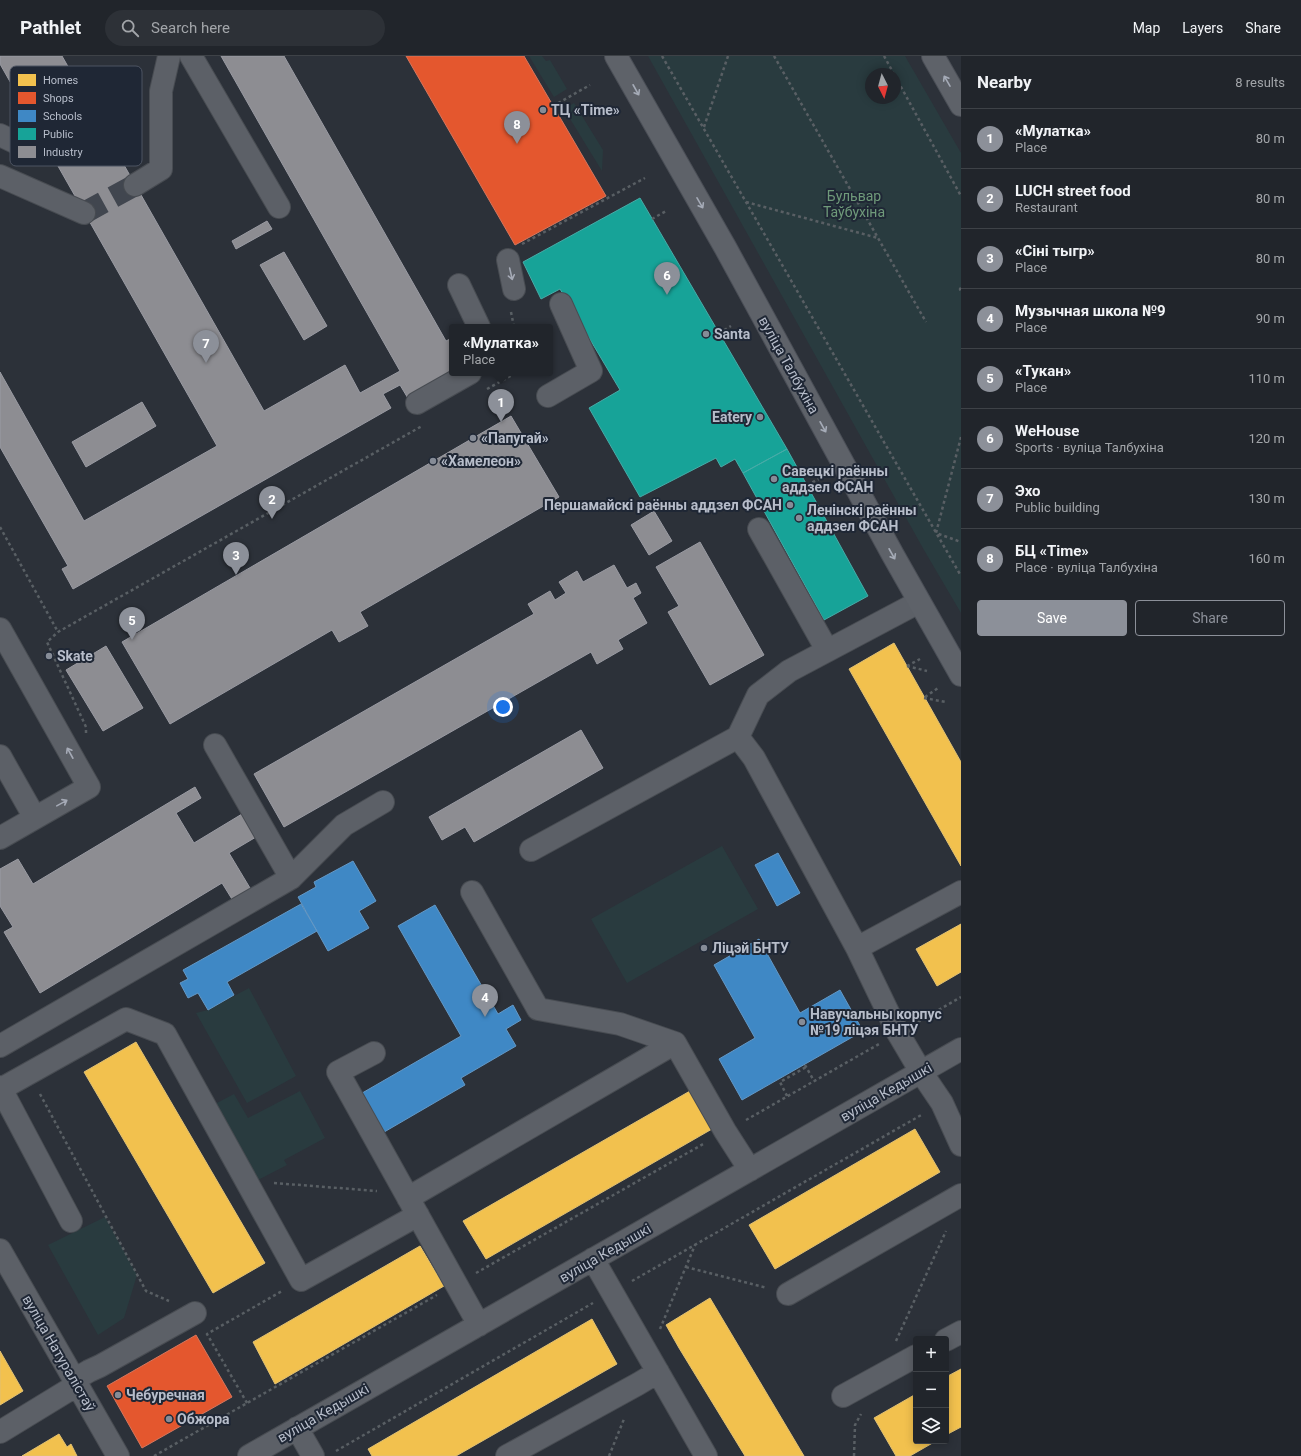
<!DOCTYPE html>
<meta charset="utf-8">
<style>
body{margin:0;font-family:Roboto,sans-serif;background:#2d3137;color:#f1f3f6}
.controls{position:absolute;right:12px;bottom:12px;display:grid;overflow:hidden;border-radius:4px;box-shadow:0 2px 10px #0003}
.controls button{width:36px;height:36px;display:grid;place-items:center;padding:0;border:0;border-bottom:1px solid #3e4247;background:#21252b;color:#f1f3f6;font:20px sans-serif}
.compass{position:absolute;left:865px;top:12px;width:36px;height:36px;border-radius:50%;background:#21252b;box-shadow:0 2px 10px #0003;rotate:174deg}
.you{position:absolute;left:503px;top:651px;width:14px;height:14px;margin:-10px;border:3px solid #fff;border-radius:50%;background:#1a73e8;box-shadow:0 0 0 6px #1a73e833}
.badge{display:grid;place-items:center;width:26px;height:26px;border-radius:50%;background:#8c9099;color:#fff;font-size:13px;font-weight:700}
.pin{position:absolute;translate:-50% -33px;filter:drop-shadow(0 1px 2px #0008)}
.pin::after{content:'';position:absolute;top:21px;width:14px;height:12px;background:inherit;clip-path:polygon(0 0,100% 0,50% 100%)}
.popup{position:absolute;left:449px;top:268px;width:104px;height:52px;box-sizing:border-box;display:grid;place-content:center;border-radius:4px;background:#21252b;filter:drop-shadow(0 1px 3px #0005);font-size:13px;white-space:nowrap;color:#a2a5a9}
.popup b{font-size:15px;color:#f1f3f6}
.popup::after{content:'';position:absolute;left:50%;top:100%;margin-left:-8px;border:8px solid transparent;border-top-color:#21252b}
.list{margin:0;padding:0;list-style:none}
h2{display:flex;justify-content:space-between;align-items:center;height:52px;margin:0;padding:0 16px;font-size:17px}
h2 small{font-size:13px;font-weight:400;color:#a2a5a9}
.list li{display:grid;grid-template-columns:26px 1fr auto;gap:12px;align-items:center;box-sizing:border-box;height:60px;padding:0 16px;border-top:1px solid #3e4247}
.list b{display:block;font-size:15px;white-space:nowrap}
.list p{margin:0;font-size:13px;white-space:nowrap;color:#a2a5a9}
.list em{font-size:13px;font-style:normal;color:#a2a5a9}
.actions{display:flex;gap:8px;padding:12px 16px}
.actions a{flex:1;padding:9px 0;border:1px solid #8c9099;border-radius:4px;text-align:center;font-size:14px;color:#8c9099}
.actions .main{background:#8c9099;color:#fff}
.icon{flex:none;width:22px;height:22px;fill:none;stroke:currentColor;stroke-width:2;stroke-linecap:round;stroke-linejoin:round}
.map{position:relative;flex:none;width:961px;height:1400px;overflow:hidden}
header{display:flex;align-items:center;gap:24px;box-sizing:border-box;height:56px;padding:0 20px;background:#21252b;border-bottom:1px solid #3e4247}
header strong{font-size:19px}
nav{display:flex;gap:22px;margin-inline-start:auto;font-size:14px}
.search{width:280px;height:36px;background:#2d3137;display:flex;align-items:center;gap:10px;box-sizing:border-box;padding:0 14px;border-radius:22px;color:#a2a5a9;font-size:15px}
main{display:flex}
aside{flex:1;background:#21252b}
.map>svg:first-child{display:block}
.green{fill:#293b3f;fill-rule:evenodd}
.homes{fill:#f2c14e;stroke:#e0c073}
.shops{fill:#e4572e;stroke:#d6765d}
.schools{fill:#3f88c5;stroke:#6398c6}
.public{fill:#17a398;stroke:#47aba7}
.industry{fill:#8d8d92;stroke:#9a9ba3}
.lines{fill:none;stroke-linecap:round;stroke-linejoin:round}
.minor-tunnel{stroke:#41464f;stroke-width:22;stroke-dasharray:22 11;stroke-linecap:butt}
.minor-casing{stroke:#484c52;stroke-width:24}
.major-casing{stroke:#4a4e56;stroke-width:24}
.path{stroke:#595f64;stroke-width:2.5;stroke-dasharray:3 3;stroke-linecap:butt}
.minor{stroke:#5c6067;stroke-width:22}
.major{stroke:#5e6269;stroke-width:22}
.oneway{stroke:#a5abb7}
.oneway2{stroke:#a5aab6}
.poi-dot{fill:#868c97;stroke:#1f2735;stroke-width:1.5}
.labels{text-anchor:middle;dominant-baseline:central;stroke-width:4;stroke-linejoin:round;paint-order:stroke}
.poi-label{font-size:14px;font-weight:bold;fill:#b7bdca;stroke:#1f2735;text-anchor:start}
.park-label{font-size:14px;fill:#6f9a7a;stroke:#1f2735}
.street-label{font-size:14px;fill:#b7bdca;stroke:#1f2735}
.key{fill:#1f2735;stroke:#4d5462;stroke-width:1}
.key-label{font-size:11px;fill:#b7bdca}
</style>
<header>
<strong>Pathlet</strong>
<div class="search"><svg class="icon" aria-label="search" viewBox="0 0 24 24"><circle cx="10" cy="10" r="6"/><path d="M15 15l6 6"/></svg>Search here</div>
<nav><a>Map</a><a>Layers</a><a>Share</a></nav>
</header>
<main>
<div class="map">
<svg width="961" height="1400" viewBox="0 0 961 1400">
<rect width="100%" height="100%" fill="#2c3139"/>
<path class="green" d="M529 0H542L546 5 550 4 567 33 554 41Z
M648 0H905L961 97V557L924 494ZM871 18H895V42H871Z
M574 47 603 94 602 115 564 53Z
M722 790 758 853 627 927 591 863Z
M249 932 296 1020 247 1047 196 957 208 954Z
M300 1035 325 1082 284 1104 287 1109 256 1125 215 1048 234 1038 248 1062Z
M105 1161 137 1219 124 1262 98 1279 48 1189Z"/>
<path class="homes" d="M894 587 961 706V810L849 613Z
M961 868V916L937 930 916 893Z
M136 986 265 1207 213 1237 84 1016Z
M690 1035 712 1073 486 1203 463 1165Z
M915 1073 940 1116 775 1213 749 1169Z
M420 1190 444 1230 275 1328 253 1286Z
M710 1242 804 1400H745L679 1292 666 1269Z
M592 1263 617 1308 456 1400H372L368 1393Z
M0 1295 23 1335 0 1349Z
M961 1313V1371L946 1379V1321Z
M916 1338V1385H936L910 1400H896L874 1362Z
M59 1378 67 1391 71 1388 77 1400H22Z"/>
<path class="shops" d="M406 0H524L606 140 515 189Z
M196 1279 232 1341 142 1392 107 1330Z"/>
<path class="schools" d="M778 797 800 837 777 850 755 809Z
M353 805 376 845 359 855 369 872 328 895 298 841 316 831 314 826Z
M301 848 317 875 227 926 234 939 208 954 198 937 188 942 180 927 188 923 183 914Z
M435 849 498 958 513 949 521 964 506 973 516 990 461 1022 465 1029 379 1079 357 1040 461 980 398 870Z
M759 883 800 957 840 934 863 975 742 1044 719 1003 755 982 714 909Z"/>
<path class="public" d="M640 142 787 393 743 417 735 403 721 411 716 402 640 441 589 352 620 334 560 233 541 243 523 206Z
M787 393 868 540 824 564 743 417Z"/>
<path class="industry" d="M0 0H62L264 355 345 309 360 337 400 315 221 0H284L446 285 452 282V317L409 344 400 329 383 338 391 352 73 533 62 513 68 510 0 391V316L84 465 217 390 0 8Z
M267 165 272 173 236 193 232 185Z
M284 196 327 270 304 284 260 209Z
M142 346 156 370 86 411 72 386Z
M511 360 559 441 360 556 368 570 339 586 332 574 170 668 122 586Z
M654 455 672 485 649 499 631 469Z
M700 486 764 599 710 629 668 556 679 550 656 511Z
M614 509 627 532 636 527 641 537 633 542 647 567 618 584 623 593 597 608 591 596 284 771 254 718 534 558 528 548 550 535 555 544 566 537 559 526 577 515 583 526Z
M106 590 143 652 103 675 66 614Z
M581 674 603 712 474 786 465 771 442 784 429 761Z
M195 731 201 742 176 757 194 787 242 758 256 781 229 797 253 837 235 848 222 827 40 937 4 876 13 871 0 850V813L18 803 33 828Z"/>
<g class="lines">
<path class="minor-tunnel" d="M84 157 135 129"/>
<g class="minor-casing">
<path id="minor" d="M191 0 279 151
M0 79 21 89
M0 120 84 157
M135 129 161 113V35L169 0
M508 204 514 233
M459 229 479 271
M548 340 591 315 561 248
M417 347 470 317
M759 473 827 594
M919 546 789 615 758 639 738 681 754 702 857 892 898 977 921 1016 942 1047 961 1089
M0 573 89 731 0 782
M0 700 35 762
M531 794 738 681
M291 822 344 769 383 746
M472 836 538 953 620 968 675 987
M857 892 961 836
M0 990 291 822 215 689
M374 997 338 1016 479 1269
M0 1031 71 1165
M1 1033 126 963 165 978 301 1224 418 1159
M408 1142 675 987 725 1075 750 1114
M0 1194 118 1400
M593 1203 706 1400
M788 1238 961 1139
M946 1284 961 1276
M74 1324 89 1315 100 1310 195 1257
M843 1340 916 1300
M297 1372 313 1400
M0 1376 77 1329
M249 1400 961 993
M507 1400 638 1328 658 1316"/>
</g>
<g class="major-casing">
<path id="major" d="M616 0 725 191 893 499 961 619
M933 0 961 49"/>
</g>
<path class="path" d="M662 0 961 520
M774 0 926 266
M884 0 894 18
M895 20 961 140
M553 50 590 29
M704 71 728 0
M746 146 878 182
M652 163 666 155
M522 188 645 122
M961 232 960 233 961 236
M511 256 514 271
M719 277 731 270
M487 333 516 317
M961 381 936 477 961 486
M807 429 819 423
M0 471 58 576
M907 610 927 615
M907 610 920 603
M925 641 938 632
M924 642 946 646
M86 677V671L47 586 58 576 422 370
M918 966 961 941
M805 1009 814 1025
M40 1038 146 1235 169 1245
M787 1040 780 1026 806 1011
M746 1064 879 988
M274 1127 377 1135
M686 1211 767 1232
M476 1217 705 1087
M632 1225 923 1058
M660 1273 695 1189
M896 1285 946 1175
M247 1347 207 1278 282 1235
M336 1395 593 1247
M154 1400 437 1239
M609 1400 624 1363
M854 1400 855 1369 861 1358"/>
<use href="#minor" class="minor"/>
<use href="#major" class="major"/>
</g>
<defs><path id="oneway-shaft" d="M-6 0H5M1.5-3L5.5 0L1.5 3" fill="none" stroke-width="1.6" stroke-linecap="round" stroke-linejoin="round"/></defs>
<g class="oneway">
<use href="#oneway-shaft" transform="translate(947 25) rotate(-120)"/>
<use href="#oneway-shaft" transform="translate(636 34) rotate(61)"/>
<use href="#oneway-shaft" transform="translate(700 147) rotate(60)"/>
<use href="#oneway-shaft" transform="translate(823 371) rotate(61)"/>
<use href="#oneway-shaft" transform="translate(892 498) rotate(61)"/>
</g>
<g class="oneway2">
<use href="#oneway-shaft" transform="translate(511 218) rotate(77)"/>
<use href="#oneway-shaft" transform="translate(70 697) rotate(-119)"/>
<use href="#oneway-shaft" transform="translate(62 747) rotate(-29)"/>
</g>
<g class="poi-dot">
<circle cx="543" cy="54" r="4"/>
<circle cx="706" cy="278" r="4"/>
<circle cx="760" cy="361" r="4"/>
<circle cx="473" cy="382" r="4"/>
<circle cx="433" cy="405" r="4"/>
<circle cx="774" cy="423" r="4"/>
<circle cx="790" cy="449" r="4"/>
<circle cx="799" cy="462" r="4"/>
<circle cx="49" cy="600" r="4"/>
<circle cx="704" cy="892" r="4"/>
<circle cx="802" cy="966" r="4"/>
<circle cx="118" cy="1339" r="4"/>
<circle cx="169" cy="1363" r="4"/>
</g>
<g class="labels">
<g class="poi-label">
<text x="551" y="54">ТЦ «Time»</text>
<text x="714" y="278">Santa</text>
<text x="752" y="361" text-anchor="end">Eatery</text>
<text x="481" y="382">«Папугай»</text>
<text x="441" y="405">«Хамелеон»</text>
<text x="782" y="415">Савецкі раённы<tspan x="782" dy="16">аддзел ФСАН</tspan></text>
<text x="782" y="449" text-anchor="end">Першамайскі раённы аддзел ФСАН</text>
<text x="807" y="454">Ленінскі раённы<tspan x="807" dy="16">аддзел ФСАН</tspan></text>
<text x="57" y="600">Skate</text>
<text x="712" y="892">Ліцэй БНТУ</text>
<text x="810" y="958">Навучальны корпус<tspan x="810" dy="16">№19 ліцэя БНТУ</tspan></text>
<text x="126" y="1339">Чебуречная</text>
<text x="177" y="1363">Обжора</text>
</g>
<g class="park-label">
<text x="854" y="140">Бульвар<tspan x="854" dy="16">Таўбухіна</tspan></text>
</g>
<g class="street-label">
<text transform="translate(789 309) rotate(61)">вуліца Талбухіна</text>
<text transform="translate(886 1036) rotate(-30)">вуліца Кедышкі</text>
<text transform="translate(605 1197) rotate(-30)">вуліца Кедышкі</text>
<text transform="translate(59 1297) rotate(60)">вуліца Натуралістаў</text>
<text transform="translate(323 1357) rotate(-30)">вуліца Кедышкі</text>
</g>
</g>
<rect x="10" y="10" width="132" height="100" rx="6" class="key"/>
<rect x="18" y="18" width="18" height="12" fill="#f2c14e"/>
<rect x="18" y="36" width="18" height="12" fill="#e4572e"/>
<rect x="18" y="54" width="18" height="12" fill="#3f88c5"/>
<rect x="18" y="72" width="18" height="12" fill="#17a398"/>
<rect x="18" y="90" width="18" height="12" fill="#8d8d92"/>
<g class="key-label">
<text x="43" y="28">Homes</text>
<text x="43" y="46">Shops</text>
<text x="43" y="64">Schools</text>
<text x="43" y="82">Public</text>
<text x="43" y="100">Industry</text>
</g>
</svg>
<div class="controls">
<button>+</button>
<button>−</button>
<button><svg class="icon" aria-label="layers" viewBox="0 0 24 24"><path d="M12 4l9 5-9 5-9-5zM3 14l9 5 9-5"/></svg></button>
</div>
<svg class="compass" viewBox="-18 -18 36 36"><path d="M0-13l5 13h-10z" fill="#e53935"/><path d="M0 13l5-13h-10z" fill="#a2a5a9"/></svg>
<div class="you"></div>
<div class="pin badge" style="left:501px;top:366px">1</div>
<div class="popup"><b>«Мулатка»</b>Place</div>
<div class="pin badge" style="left:272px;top:463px">2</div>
<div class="pin badge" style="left:236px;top:519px">3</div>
<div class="pin badge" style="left:485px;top:961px">4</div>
<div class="pin badge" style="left:132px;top:584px">5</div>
<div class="pin badge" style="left:667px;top:239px">6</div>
<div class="pin badge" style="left:206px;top:307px">7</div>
<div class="pin badge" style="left:517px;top:88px">8</div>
</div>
<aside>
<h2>Nearby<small>8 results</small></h2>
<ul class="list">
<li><span class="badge">1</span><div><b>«Мулатка»</b><p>Place</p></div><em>80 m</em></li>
<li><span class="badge">2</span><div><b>LUCH street food</b><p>Restaurant</p></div><em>80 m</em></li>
<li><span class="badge">3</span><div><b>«Сіні тыгр»</b><p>Place</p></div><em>80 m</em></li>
<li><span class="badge">4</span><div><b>Музычная школа №9</b><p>Place</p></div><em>90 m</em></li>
<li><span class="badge">5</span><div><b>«Тукан»</b><p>Place</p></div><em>110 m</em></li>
<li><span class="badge">6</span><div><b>WeHouse</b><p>Sports · вуліца Талбухіна</p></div><em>120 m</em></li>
<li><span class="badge">7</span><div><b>Эхо</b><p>Public building</p></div><em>130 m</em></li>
<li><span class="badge">8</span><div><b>БЦ «Time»</b><p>Place · вуліца Талбухіна</p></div><em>160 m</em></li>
</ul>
<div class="actions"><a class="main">Save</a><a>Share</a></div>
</aside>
</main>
